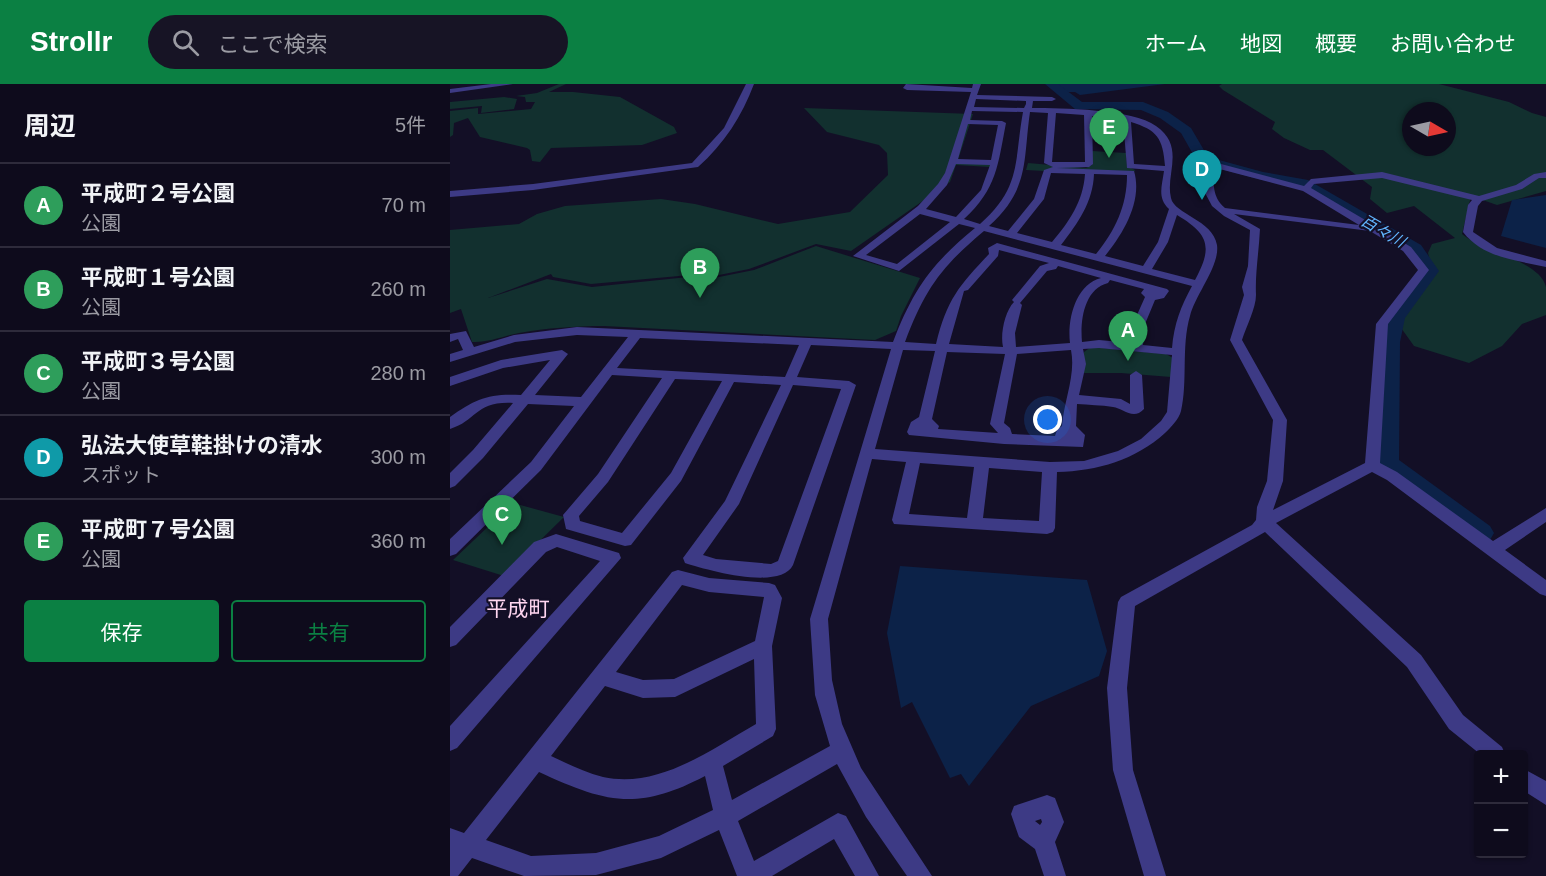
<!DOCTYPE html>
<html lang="ja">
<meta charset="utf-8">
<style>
body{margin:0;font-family:Arial,"Noto Sans JP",sans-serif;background:#171425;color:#f1f3f6}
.controls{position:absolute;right:18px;bottom:18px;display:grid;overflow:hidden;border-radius:6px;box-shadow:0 2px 4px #0004}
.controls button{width:54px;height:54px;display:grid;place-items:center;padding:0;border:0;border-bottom:2px solid #2e2b3b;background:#0e0b1c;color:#f1f3f6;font:30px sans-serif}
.compass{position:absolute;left:952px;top:18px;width:54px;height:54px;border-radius:50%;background:#0e0b1c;box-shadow:0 2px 4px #0004;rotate:99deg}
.you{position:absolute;left:598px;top:336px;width:21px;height:21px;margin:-15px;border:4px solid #fff;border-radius:50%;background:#1a73e8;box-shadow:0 0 0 9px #1a73e833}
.badge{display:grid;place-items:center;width:39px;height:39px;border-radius:50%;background:#0b8043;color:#fff;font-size:20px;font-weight:700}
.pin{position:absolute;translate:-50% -50px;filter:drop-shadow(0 2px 3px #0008)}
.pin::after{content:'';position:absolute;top:32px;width:21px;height:18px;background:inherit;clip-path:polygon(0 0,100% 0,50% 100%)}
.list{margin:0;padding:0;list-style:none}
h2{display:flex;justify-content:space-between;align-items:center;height:78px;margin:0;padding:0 24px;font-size:26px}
h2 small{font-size:20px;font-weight:400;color:#9b9ba3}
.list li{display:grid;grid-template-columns:39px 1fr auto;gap:18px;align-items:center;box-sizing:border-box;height:84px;padding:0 24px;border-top:2px solid #2e2b3b}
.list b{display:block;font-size:22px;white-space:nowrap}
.list p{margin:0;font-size:20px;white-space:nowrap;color:#9b9ba3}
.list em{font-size:20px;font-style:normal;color:#9b9ba3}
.actions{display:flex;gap:12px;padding:18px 24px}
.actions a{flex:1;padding:14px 0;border:2px solid #0b8043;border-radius:6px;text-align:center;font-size:21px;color:#0b8043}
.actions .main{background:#0b8043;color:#fff}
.icon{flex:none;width:33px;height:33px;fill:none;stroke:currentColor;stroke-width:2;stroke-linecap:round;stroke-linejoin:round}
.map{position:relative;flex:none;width:1096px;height:792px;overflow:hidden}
header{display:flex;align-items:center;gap:36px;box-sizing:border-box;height:84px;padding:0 30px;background:#0b8043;color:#fff}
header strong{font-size:28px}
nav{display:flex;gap:33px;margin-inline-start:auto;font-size:21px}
.search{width:420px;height:54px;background:#171425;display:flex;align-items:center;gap:15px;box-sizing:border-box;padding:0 21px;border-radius:33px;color:#9b9ba3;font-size:22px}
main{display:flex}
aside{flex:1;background:#0e0b1c}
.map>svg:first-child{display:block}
.green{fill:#12302f;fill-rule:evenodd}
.water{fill:#0c2248}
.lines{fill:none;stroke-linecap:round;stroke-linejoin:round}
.river{fill:#0c2248;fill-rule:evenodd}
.minor{fill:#3d3a85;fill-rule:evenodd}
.labels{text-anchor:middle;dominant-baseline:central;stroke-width:4.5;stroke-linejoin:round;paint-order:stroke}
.far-water-label{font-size:16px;font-style:italic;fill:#62b6ff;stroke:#130f26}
.quarter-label{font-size:21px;fill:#ffd6f0;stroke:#130f26}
</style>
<header>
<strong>Strollr</strong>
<div class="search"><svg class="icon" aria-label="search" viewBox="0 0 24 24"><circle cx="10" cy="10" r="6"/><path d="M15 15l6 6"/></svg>ここで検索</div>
<nav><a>ホーム</a><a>地図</a><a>概要</a><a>お問い合わせ</a></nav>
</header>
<main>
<aside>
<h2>周辺<small>5件</small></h2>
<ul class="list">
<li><span class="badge" style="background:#2e9e5b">A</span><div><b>平成町２号公園</b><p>公園</p></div><em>70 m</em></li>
<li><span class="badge" style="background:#2e9e5b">B</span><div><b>平成町１号公園</b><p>公園</p></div><em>260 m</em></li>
<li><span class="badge" style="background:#2e9e5b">C</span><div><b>平成町３号公園</b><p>公園</p></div><em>280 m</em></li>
<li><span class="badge" style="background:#0f9aa8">D</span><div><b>弘法大使草鞋掛けの清水</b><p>スポット</p></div><em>300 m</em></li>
<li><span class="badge" style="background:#2e9e5b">E</span><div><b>平成町７号公園</b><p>公園</p></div><em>360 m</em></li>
</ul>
<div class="actions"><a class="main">保存</a><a>共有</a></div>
</aside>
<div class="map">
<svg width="1096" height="792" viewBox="0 0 1096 792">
<rect width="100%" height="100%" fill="#130f26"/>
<path class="green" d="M109 0H116L99 8H123L170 13 224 43 227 49 192 61 101 64 90 78 82 77 80 66 77 64 30 53 18 34 4 39 3 51 0 53V27L28 24V30L81 25 85 18H76L75 13 66 12 87 9Z
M772 0H989L1059 18 1082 29 1096 33V107L1047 121 1021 112 1012 150C1032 168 1090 176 1096 203 1096 212 1096 223 1096 231L1072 240 1052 262 1019 279 964 262 949 241 946 222 983 189 978 169 982 160 1005 154 964 122 937 129 920 115 922 103 873 66H860L834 54 822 45 825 38 773 6 769 2ZM961 27H997V63H961Z
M54 13 67 15 64 25 31 29 32 22 0 25V18Z
M354 24 523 30 507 79 541 80 540 83 506 81 500 98 401 167 366 160 299 185 264 192 240 191 141 200 103 193 101 190 38 214 97 195 142 203 238 193 264 194 304 186 366 162 470 194 451 232 446 247 425 256 154 242C125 242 97 244 69 249 53 252 38 259 22 258L11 225 0 229V146L69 140 87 130 115 122 211 115 245 120 328 140 400 128 438 91 437 69 429 61 377 48Z
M642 67 676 69 677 82 685 86 684 88 601 85 594 87 576 86 578 79 636 84 642 81Z
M641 263 716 270 723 274 721 293 671 289H634V268Z
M63 419 114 433 54 492 3 476Z"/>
<path class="water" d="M605 0H715L630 11 625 8H617Z
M1096 111V164L1051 152 1062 116Z
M450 482 637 496 657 567 649 592 581 622 519 702 511 690 500 694 462 618 451 624 437 549Z"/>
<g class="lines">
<path class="river" d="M595 0H608L632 18H693L718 28 741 44 758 73 813 88 858 96 971 161 989 187 955 234 950 258 949 376 1040 442 1044 449 1040 456 1031 459 1022 456 929 385 925 379 930 258 937 234 971 187 959 168 849 103 812 96 748 79 731 49 710 34 691 26 625 25Z"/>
<path class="minor" d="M41 0H63L0 9V5Z
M296 0H304C292 32 274 60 248 83L83 106 0 113V107L83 100 242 79 274 44Z
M456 0 522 4 523 0H531L527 11 602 13 606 15 602 17H583L582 24C611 24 683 25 706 42 736 63 715 90 721 114 724 130 763 136 767 161 770 182 745 211 740 232 731 263 738 298 731 327 729 335 721 343 715 349 685 376 648 387 607 388L605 444 603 448 597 450 444 440 442 436 456 378 422 375 378 535 382 596 392 640 411 684 482 792H457L416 733 387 680 288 737 304 777 388 729 396 732 429 792H405L384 755 322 792H287L269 746 211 774 146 791 74 792 22 774 8 792H0V744L14 749 222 488 228 486 259 494 319 499 325 501 332 514 322 562 326 645 323 652 273 682 282 716 380 662 365 611 360 535 441 265 361 261 347 293 399 297 406 301 343 481C330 507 257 486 235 479L233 474 275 417 331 301 284 298 231 397 181 461 175 462 116 445 113 431 148 390 212 294 162 291 91 386 6 470 0 472V455L81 378 124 322 78 320 33 374 5 402 0 404V389L23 366 63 319C25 317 27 337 0 345V333C25 315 39 309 71 311L100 276 53 284 0 302V293L51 276 112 266 118 270 85 311 131 313 178 253 127 251 65 258 0 278V270L13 266 8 255 0 258V250L16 247 24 263 64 251 127 243 443 258C463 206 481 180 525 144L509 140 449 187 403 172 468 122 488 100 495 89 521 8 457 6 453 4ZM526 15 576 17V20L574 24 524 23ZM522 27 573 28C564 77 572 103 530 140L514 135C547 105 548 80 556 39L552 37 520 36ZM580 28 598 29 594 79 603 83 594 86 584 115 558 147 539 142C580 105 573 77 580 28ZM606 29 634 31 635 78H602ZM642 32 673 36 677 84 714 87C712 102 707 114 719 125L708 158 693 182 655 172C673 150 693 117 684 87L607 84 639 83 643 80ZM681 38C707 46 713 54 715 82L684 80ZM518 40 548 41 541 76 508 75ZM506 80 540 81 531 106 506 133 476 125 497 101ZM601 89 635 90C633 118 619 138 602 158L567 149 594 115ZM644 90 677 91C677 122 665 147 646 170L611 161C628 139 643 118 644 90ZM470 130 500 138 447 180 416 171ZM727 131C759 150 763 163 745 196L702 185 718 158ZM534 147 742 202C731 222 724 240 722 264L693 261 695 240 705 216 714 214 719 207 717 205 547 159 538 164 539 170C509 202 497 215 486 260L455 258C475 205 491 183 534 147ZM549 166 599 179 590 182 562 216 564 218C555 227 550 250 553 263L499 260 514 207 518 206 548 172ZM608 182 651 194C626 200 617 235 620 259L566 263 565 249 572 221 570 219 597 187 606 185ZM660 196 694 205 691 209 695 213 683 240 681 259 649 256 632 258C630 237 634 205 658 199ZM190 254 349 261 335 293 167 284ZM649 264 722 271 717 328 711 337 691 355 668 367 634 377 600 378 425 365 453 266 485 267 469 333 461 338 457 348 459 351 554 360 633 363 635 351 626 342 627 320C639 321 651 321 663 323 673 324 683 337 694 325L692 291 686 287 680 291V320L671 315 629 311 636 280 633 265ZM621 266C626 291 614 316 612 342L607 346 605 352 562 350 560 344 554 339 567 270ZM497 268 555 270 540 340 548 349 488 345 489 342 482 335ZM225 295 272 297 221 389 172 449 130 437 129 432 158 398ZM343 301 391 305 328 477 321 480 266 475 253 471 289 420ZM470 379 524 383 517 434 459 430ZM539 384 592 388 589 437 533 434ZM232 501 259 508 314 513 305 557 224 595 193 596 166 588ZM304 575 306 640C260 666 209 705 153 693 134 688 118 680 101 672L155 602 193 614 225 613ZM89 688C154 718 187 728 255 692L263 726 209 752 146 769 81 772 36 756Z
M756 76 854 102 861 95 932 88 1029 112 1066 101 1084 90 1096 88V94H1089L1072 105 1032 117 1028 122 1023 148 1047 164 1096 177V183C1066 176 1033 174 1013 148L1018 121 1022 116 932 94 864 100 861 104 961 163 979 186 938 240 930 379 947 388 1043 457 1096 424V438L1055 466 1096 496V512L1090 510 937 396 922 388 826 439 971 571 1013 631 1052 663 1055 670H1030L999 645 957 583 815 448 685 522 677 604 683 686 716 792H694L663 686 657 604 668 518 671 513 802 441 806 436 807 423 817 397 823 336 780 256 794 211 792 203 798 182 800 146 774 132 762 122 754 107 752 79ZM762 83 853 107 909 141 775 124C761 112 765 100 762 83ZM784 130 920 147 953 167 968 186 926 240 915 379 823 426 833 397 837 336 792 256C796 243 806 224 806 211 805 189 809 167 810 145Z
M106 450 169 469 171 474 7 664 0 667V642L150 477 107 463 96 468 6 561 0 563V543L84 458Z
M1074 685 1096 697V721L1074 707Z
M597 711 605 714 614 738 605 758 616 792H594L585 765 569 753 561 730 564 722ZM591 735 592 738 590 741 585 737Z"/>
</g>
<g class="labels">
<g class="far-water-label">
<text transform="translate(933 147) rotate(30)">百々川</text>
</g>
<g class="quarter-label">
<text x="68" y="524">平成町</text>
</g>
</g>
</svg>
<div class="controls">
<button>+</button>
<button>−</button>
</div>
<svg class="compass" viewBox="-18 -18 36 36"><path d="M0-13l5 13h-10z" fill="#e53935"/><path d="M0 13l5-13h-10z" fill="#9b9ba3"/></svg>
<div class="you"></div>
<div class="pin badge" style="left:678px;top:277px;background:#2e9e5b">A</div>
<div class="pin badge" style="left:250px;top:214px;background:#2e9e5b">B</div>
<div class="pin badge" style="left:52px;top:461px;background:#2e9e5b">C</div>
<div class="pin badge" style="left:752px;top:116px;background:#0f9aa8">D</div>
<div class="pin badge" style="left:659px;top:74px;background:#2e9e5b">E</div>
</div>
</main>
